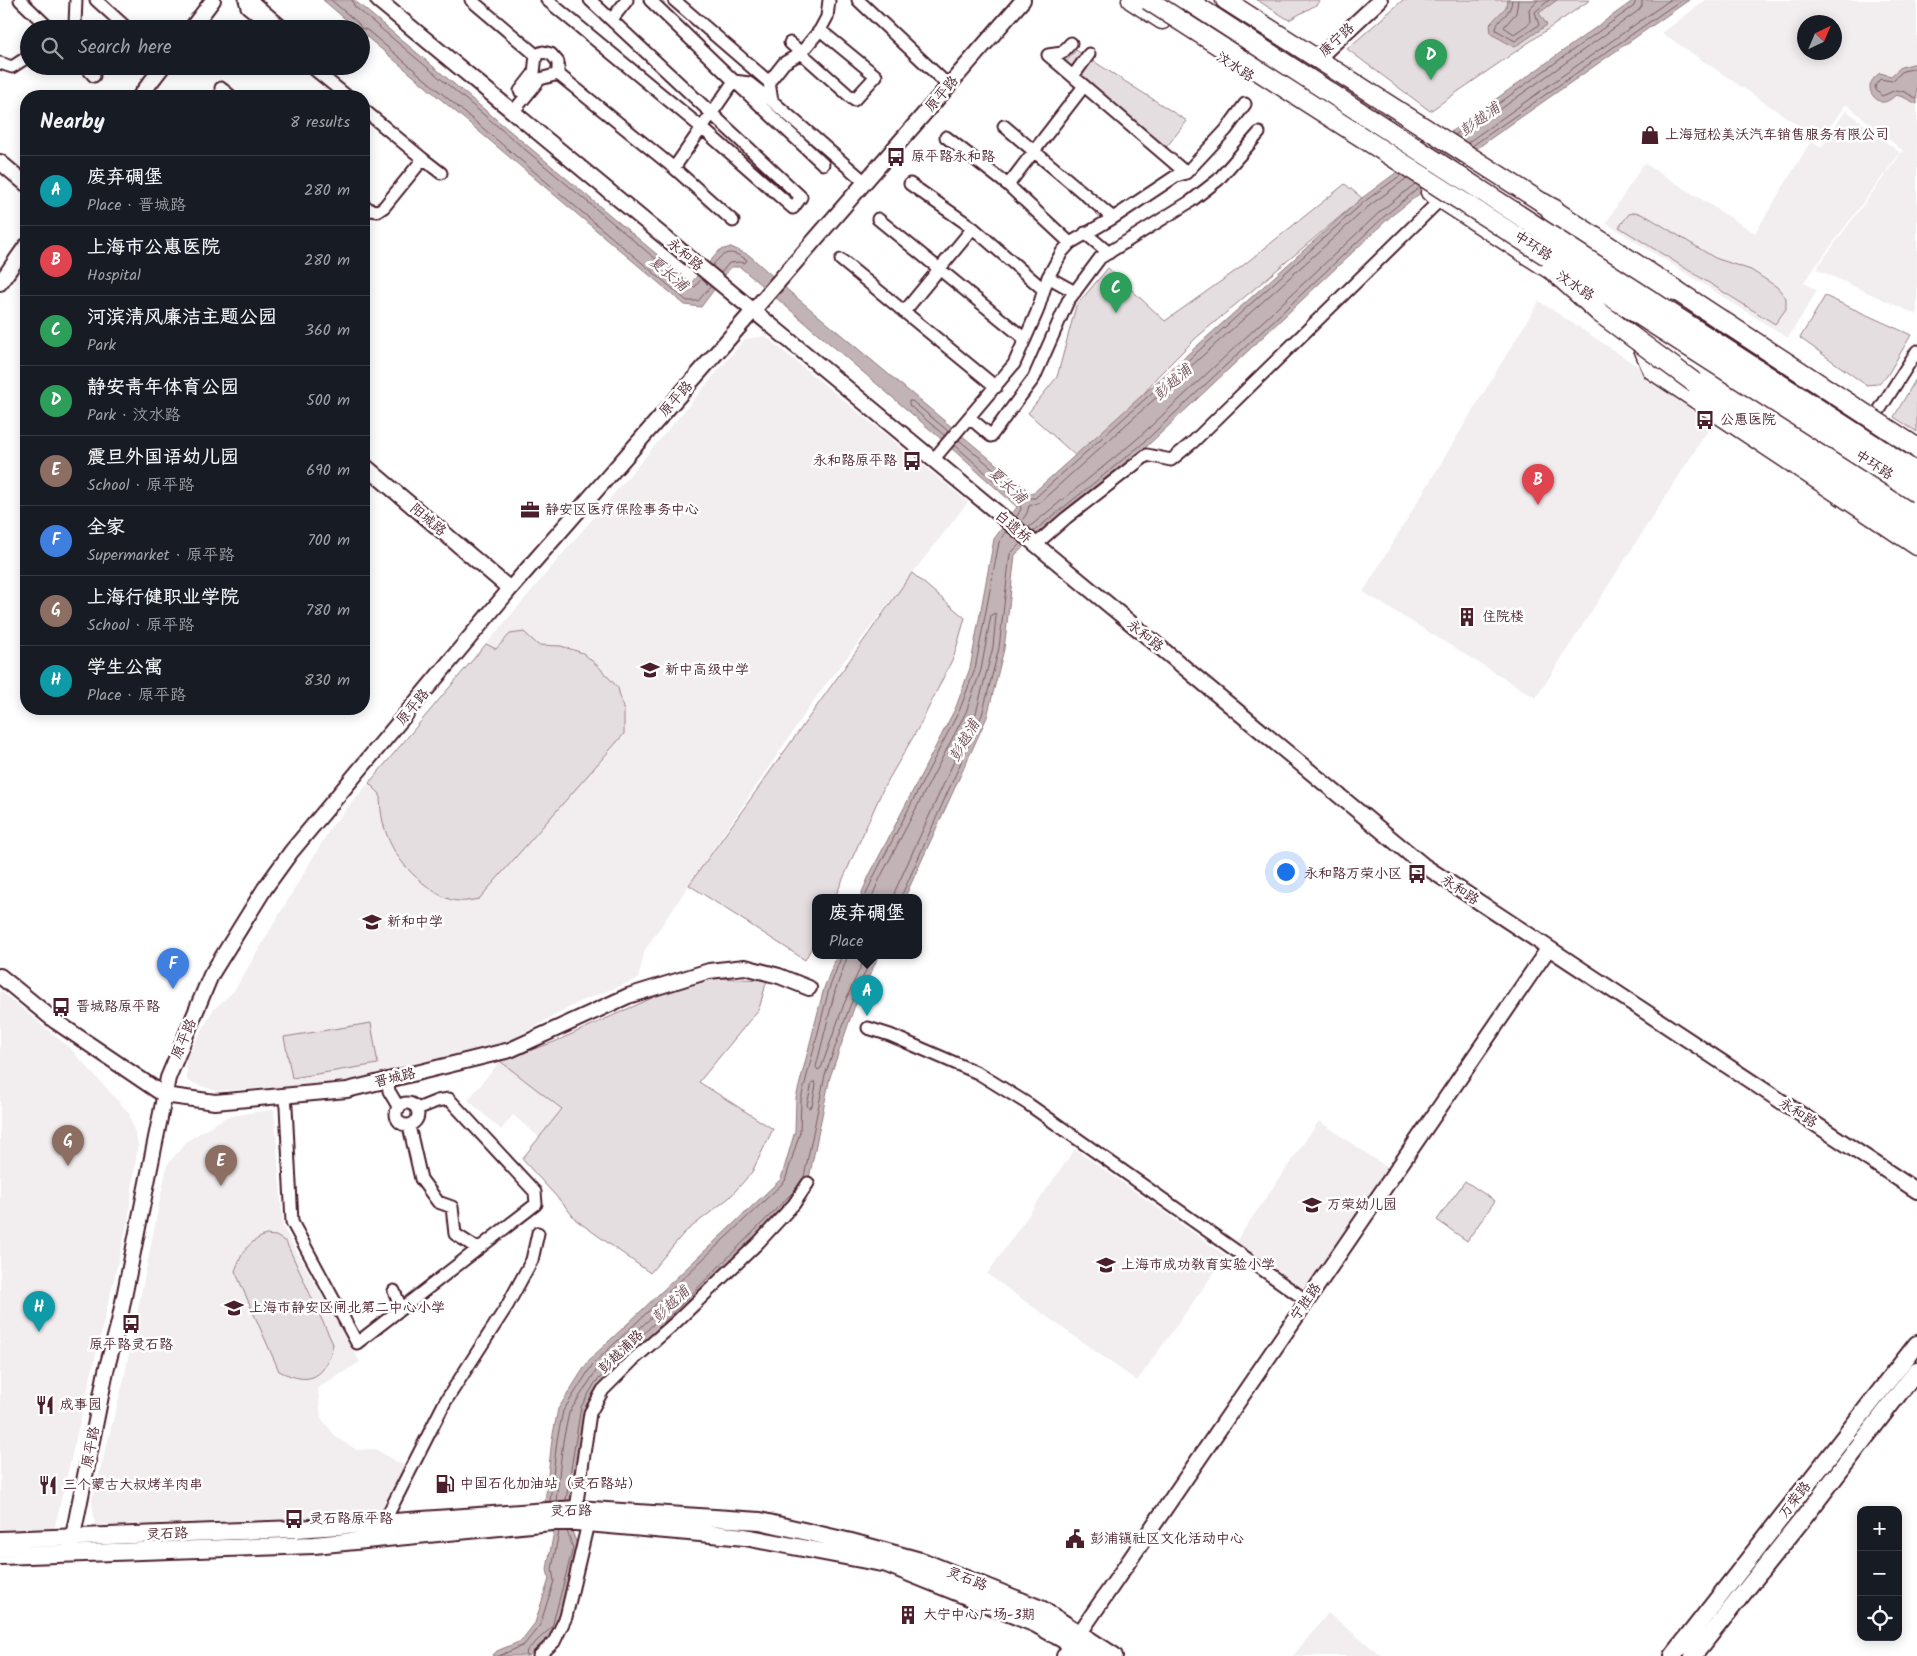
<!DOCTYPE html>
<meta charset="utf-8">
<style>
body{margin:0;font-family:Kalam,"LXGW WenKai TC",sans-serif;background:#242831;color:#f1f3f6}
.controls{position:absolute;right:15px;bottom:15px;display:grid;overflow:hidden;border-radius:10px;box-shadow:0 2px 12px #0003}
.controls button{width:45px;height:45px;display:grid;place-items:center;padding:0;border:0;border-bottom:1px solid #363941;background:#171b24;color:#f1f3f6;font:25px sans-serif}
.compass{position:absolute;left:1797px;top:15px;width:45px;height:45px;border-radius:50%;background:#171b24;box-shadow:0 2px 12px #0003;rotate:44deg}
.you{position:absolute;left:1285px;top:871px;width:18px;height:18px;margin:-12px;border:4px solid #fff;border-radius:50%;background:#1a73e8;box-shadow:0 0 0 8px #1a73e833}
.badge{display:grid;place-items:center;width:32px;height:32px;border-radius:50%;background:#ea580c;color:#fff;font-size:16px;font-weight:700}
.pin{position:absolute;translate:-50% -41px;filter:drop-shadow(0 1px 2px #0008)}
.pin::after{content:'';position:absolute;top:26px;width:18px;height:15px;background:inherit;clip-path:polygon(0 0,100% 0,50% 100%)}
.popup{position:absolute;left:812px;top:894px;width:110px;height:65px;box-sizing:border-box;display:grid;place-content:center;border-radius:10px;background:#171b24;filter:drop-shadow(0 1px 4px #0005);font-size:16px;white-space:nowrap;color:#9ea1a6}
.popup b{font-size:19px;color:#f1f3f6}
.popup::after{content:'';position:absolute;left:50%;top:100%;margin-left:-10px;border:10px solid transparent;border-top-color:#171b24}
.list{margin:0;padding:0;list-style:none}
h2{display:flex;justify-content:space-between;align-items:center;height:65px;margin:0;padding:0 20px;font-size:21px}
h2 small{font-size:16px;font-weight:400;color:#9ea1a6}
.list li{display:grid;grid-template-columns:32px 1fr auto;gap:15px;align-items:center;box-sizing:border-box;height:70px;padding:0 20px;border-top:1px solid #363941}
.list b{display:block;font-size:19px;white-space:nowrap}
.list p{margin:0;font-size:16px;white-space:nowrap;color:#9ea1a6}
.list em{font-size:16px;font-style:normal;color:#9ea1a6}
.icon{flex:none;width:28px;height:28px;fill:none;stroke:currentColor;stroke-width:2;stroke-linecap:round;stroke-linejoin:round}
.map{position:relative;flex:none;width:1917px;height:1656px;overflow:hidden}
.search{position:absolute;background:#171b24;box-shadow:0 2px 12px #0003;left:20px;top:20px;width:350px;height:55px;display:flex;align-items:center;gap:12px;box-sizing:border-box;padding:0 18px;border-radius:28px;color:#9ea1a6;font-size:19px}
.panel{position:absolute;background:#171b24;box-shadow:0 2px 12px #0003;left:20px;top:90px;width:350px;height:625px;border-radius:20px}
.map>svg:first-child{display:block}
.built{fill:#f2eeef;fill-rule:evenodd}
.green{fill:#e5dee0;stroke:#987e86}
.water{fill:#c1b3b6;stroke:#91787e}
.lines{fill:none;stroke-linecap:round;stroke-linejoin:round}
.shore{stroke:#7a5a63;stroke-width:1}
.minor-casing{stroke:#4a1f2b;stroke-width:15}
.tertiary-casing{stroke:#4a1f2b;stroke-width:18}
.secondary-casing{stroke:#4a1f2b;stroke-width:20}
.primary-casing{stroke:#4a1f2b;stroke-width:21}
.trunk-casing{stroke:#4a1f2b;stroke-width:22}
.minor{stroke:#fff;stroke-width:11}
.tertiary{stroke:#fff;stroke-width:14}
.secondary{stroke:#fff;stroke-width:16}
.primary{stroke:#fff;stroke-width:18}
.trunk{stroke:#fff;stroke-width:19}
.trunk-bridge-casing{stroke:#4a1f2b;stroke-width:22;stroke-linecap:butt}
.trunk-bridge{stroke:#fff;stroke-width:19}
.labels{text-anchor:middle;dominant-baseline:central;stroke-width:5;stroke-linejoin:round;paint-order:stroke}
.street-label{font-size:14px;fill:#4a1f2b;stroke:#fff}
.poi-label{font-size:14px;fill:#4a1f2b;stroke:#fff;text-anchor:start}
.water-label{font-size:15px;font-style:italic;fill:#74535c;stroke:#fff}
</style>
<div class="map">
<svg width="1917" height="1656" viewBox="0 0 1917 1656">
<rect width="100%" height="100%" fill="#fff"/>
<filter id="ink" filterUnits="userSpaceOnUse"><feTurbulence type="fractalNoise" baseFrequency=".02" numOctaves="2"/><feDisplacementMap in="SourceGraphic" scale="10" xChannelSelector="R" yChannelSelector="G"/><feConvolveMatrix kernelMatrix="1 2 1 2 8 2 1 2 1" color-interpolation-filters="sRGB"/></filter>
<g filter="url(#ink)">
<path class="built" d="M1706 0H1917V315L1816 269 1903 151 1846 104 1820 140 1662 33ZM1804 22H1834V52H1804Z
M1846 110 1900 153 1804 282 1817 291 1788 338 1606 223 1644 163 1755 233 1811 141 1821 148Z
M1539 301 1716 418 1536 698 1363 592Z
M765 336 968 502 817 696 645 950 638 979 581 1001 509 1041 337 1083 216 1091 187 1081 186 1059 213 1010 234 991 331 827 745 339Z
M0 990 70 1048 129 1113 138 1144 128 1221 54 1530 0 1532Z
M500 1061 562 1109 540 1138 513 1115 501 1130 468 1100Z
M274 1109 283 1227 360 1362 318 1388 321 1418 336 1437 357 1450 375 1449 408 1468 385 1508 363 1516 95 1526 92 1500 123 1383 167 1165 187 1141 226 1117Z
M1319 1121 1388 1168 1304 1289 1236 1241Z
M1075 1149 1226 1256 1137 1381 987 1274Z
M1328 1613 1382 1656H1293Z"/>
<path class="green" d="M1257 0H1320L1316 5 1289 20Z
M1403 0H1590L1430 111 1347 49Z
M1076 50 1187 121 1164 150 1064 64Z
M1345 184 1362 198 1196 338 1157 377 1126 416 1077 457 1028 413 1057 377 1076 306 1108 268 1165 321 1241 267Z
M1636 212 1648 217 1715 258 1751 270 1777 287 1786 298V309L1775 324 1619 227 1629 214Z
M1825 296 1911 335 1887 376 1878 384 1866 385 1800 338Z
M1917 377V432L1894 417Z
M912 573 965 618 954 656 920 725 883 789 835 897H816V939L805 960 689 885Z
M524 632 538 645 561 646 583 653 600 668 618 688 624 712V734L479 899C473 900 465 902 459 901 448 901 436 893 428 887 396 863 380 834 380 794L369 783 486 644 496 649 510 634Z
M714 978 767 980 759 1009 699 1082 773 1129 752 1172 730 1197 684 1233 650 1273 576 1220 565 1206 522 1159 562 1109 500 1061 554 1042 661 994Z
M371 1023 378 1064 292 1078 284 1037Z
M1465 1181 1495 1201 1467 1241 1437 1220Z
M266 1235 276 1236 286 1242 333 1344C326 1377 311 1387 279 1371L235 1271C242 1253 247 1242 266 1235Z"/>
<path class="water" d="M323 0H354L691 283 720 250 731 247 749 255 790 292 1032 494 1362 198 1464 122 1634 0H1689L1487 141 1390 217 1144 449 1041 531 1015 555 1004 649 987 717 905 897H860L869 876 956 707 970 668 994 539 1017 507 940 438 740 267H731L701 307 685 305 361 32V29H357Z
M1507 0H1557L1539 13 1547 25 1515 47 1491 34 1490 24 1506 7Z
M1917 63V104L1903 97 1896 95C1892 98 1887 103 1881 102 1879 101 1875 98 1874 97 1866 88 1871 79 1880 73L1891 76 1901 67Z
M837 955H879L854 1008 830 1077 808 1183 603 1390 590 1413 572 1531 578 1547 556 1630 529 1656H492L497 1651 521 1641 535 1623 549 1579 547 1569 554 1531 545 1503 552 1439 558 1409 589 1360 781 1179 795 1131 796 1098 824 988Z"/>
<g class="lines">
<path class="shore" d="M331 0 358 23 361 28 367 30 687 301H698L711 286
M352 0 354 6 688 286 695 287 702 278
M1512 0C1511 17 1496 18 1496 30L1515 41 1539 25 1535 12 1549 0
M1518 0 1516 13 1504 27 1514 34 1530 23 1529 9 1538 0
M1917 68 1903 71 1892 81 1880 79 1875 86 1876 90 1882 96 1896 90 1905 92 1917 99
M1455 135 1634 6 1636 0
M1460 138 1638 11 1642 6V0
M1467 143 1670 0
M1472 146 1681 0
M712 266C724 251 730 249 747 260L745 263 740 262 729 263 721 273
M945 436 909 405V401H912L948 431
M959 440 1028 498H1035L1365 201 1401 175
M955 445 1020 504 1021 509 1016 518
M1021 522 1027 513 1029 506 1040 502 1369 206 1407 178
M1028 528 1136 440 1383 209 1415 184
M1033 532 1141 445 1387 214 1420 187
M865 897 873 878 960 709 975 669 999 542 1006 531
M872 897 879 880 966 712 981 670 991 615 995 613 996 616 993 647 976 713 895 891 894 897
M901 897 982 715 999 648 1010 554 1021 543
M848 955 835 991 816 1067 818 1070 821 1068 844 1004 866 955
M815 1082 816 1085 812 1106 809 1108 807 1105 812 1083Z
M804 1177 825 1075 850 1006 873 955
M653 1333 797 1188
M550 1501 557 1440 563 1411 593 1364 785 1181 800 1132 801 1099 829 989 842 955
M556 1501 563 1441 569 1413 598 1368 680 1290H683V1294L595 1383 581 1407 566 1500
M499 1656 524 1645 540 1625 554 1581 552 1569 559 1531
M526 1656 527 1650 552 1627 573 1548 567 1531"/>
<g class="minor-casing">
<path id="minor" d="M20 0 50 29
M96 0 128 29
M245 0 247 7 264 21
M251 0 285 29
M471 0 536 55 534 73 520 91
M547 0 702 128 793 208 801 197 590 0
M674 0 769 82
M829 0 827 17 820 30 801 53 784 63 769 82 772 101 865 182
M858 0 949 86
M612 19 627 0
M69 29 75 24 76 0
M790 43 854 100 876 76 820 30
M1071 43 1062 53 1048 55 1186 173
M536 55 543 52 551 54 558 62V74
M0 63 12 67 29 56
M85 66 94 76
M310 66 347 96
M1073 76 1089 54
M734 81 823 164
M734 81 749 83 772 101
M221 88 231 96
M364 110 423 159 384 207 378 211 370 210 364 205
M513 112 540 79 558 74 674 168 734 81 650 0
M1004 126 1113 218
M946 137 1008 185 1070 243
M423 159 441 173
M674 168 733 221
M910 184 973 228 1044 290
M1008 185 1084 86
M878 219 1025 339
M1085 233 1109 253
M841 260 996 387
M1048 277 1075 292
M904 312 973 228
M1878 412 1917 351
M970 418 991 436 1034 378 1068 301 1100 258 1191 201 1218 180 1259 133
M933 460 1014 364 1037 312 1048 277 1062 252 1070 243 1113 218 1176 176 1186 173 1226 130 1245 104
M1035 545 1066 518 1147 455 1171 460 1193 442 1441 199
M868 1028 890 1035 978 1073 1028 1104 1307 1301
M387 1080 389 1091 399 1108
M284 1096 286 1107 292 1222 357 1343 536 1204 535 1192 449 1099 437 1101 417 1109
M396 1114a11 11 0 1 1 22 0a11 11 0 1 1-22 0Z
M409 1126 421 1179 438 1202 452 1207 455 1234 478 1249
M394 1291 401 1308
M576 1509 590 1413 603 1390 634 1359 675 1323 758 1243 794 1204 808 1183
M384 1522 445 1402 507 1306 532 1260 538 1233
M539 1656 554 1642 566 1617 588 1523 586 1518"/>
</g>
<g class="tertiary-casing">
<path id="tertiary" d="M378 0 1423 865 1917 1191
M191 29 213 0
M1316 60 1380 0
M140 96 163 66
M0 162 26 184
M0 283 26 246
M364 465 510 589
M0 976 55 1021 164 1095 215 1102 347 1090 510 1050 628 996 709 971 745 967 779 976 809 988
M71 1546 106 1371 119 1322 168 1078 211 975 265 888 291 852 510 589 753 311 1023 0
M1064 1656 1548 949"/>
</g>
<g class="secondary-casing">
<path id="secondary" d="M0 1540 297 1529 576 1509 760 1521 851 1542 924 1562 1041 1609 1114 1656
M0 1556 314 1545 552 1522H576L745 1537 887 1564 1036 1624 1092 1656
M1673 1656 1917 1344
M1693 1656 1809 1511 1917 1370"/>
</g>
<g class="primary-casing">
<path id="primary" d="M1131 0 1162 20
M1225 0 1543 203 1555 209
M1430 192 1561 277
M1551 212 1573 237 1747 348
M1598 301 1917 511
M1639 339 1652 370 1917 546"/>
</g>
<g class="trunk-casing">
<path id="trunk" d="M1543 203 1677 291
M1695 383 1917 529"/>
</g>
<use href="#minor" class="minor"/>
<use href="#tertiary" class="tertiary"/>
<use href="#secondary" class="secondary"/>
<use href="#primary" class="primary"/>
<use href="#trunk" class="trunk"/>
<g class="trunk-bridge-casing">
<path id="trunk-bridge" d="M1148 0 1917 493
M1187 0 1917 473
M1551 269 1600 313 1695 383
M1677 291 1917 448"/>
</g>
<use href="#trunk-bridge" class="trunk-bridge"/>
</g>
</g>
<defs>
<g id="shop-bare" transform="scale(1.5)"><path d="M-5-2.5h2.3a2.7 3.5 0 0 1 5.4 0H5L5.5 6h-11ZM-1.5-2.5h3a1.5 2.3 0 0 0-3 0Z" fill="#4a1f2b" stroke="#fff" stroke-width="2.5" paint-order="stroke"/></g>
<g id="bus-bare" transform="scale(1.5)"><path d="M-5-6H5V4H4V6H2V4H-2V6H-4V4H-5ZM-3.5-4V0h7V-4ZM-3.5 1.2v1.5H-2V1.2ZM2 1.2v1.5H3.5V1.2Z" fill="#4a1f2b" stroke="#fff" stroke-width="2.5" paint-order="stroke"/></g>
<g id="office-bare" transform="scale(1.5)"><path d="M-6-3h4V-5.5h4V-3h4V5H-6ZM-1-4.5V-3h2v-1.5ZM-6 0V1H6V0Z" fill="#4a1f2b" stroke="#fff" stroke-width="2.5" paint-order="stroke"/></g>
<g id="building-bare" transform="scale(1.5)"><path d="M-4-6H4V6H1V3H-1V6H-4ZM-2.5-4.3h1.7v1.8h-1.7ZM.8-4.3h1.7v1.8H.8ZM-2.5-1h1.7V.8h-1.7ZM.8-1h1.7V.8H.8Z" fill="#4a1f2b" stroke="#fff" stroke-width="2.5" paint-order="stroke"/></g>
<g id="school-bare" transform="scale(1.5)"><path d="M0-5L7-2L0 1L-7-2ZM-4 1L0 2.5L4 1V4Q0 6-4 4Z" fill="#4a1f2b" stroke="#fff" stroke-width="2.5" paint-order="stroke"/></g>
<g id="restaurant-bare" transform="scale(1.5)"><path d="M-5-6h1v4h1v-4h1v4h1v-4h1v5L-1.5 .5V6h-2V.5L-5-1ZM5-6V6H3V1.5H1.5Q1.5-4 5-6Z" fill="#4a1f2b" stroke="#fff" stroke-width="2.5" paint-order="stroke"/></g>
<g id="fuel-bare" transform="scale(1.5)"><path d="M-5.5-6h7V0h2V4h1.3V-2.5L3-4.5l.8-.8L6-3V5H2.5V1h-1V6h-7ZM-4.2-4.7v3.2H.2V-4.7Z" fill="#4a1f2b" stroke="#fff" stroke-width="2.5" paint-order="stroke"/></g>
<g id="civic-bare" transform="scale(1.5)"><path d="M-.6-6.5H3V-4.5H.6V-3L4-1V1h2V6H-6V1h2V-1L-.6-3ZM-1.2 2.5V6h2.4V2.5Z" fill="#4a1f2b" stroke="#fff" stroke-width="2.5" paint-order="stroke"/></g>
</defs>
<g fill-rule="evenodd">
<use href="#shop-bare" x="1650" y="135"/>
<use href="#bus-bare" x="896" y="157"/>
<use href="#bus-bare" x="1705" y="420"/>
<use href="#bus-bare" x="912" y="461"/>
<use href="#office-bare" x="530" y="510"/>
<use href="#building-bare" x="1467" y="617"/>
<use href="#school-bare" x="650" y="670"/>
<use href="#bus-bare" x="1417" y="874"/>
<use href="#school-bare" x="372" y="922"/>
<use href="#bus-bare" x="61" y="1007"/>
<use href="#school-bare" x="1312" y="1205"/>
<use href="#school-bare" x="1106" y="1265"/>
<use href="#school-bare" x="234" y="1308"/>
<use href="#bus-bare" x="131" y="1324"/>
<use href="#restaurant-bare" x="45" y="1405"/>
<use href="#fuel-bare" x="445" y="1484"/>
<use href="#restaurant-bare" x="48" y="1485"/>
<use href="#bus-bare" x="294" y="1519"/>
<use href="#civic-bare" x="1075" y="1539"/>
<use href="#building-bare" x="908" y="1615"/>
</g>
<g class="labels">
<g class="street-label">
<text transform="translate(1337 40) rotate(-43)">康宁路</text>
<text transform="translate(1235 67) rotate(33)">汶水路</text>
<text transform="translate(942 94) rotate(-49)">原平路</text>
<text transform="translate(1533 246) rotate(33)">中环路</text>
<text transform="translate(685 255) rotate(40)">永和路</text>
<text transform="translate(1575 286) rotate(33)">汶水路</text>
<text transform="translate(676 399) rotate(-48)">原平路</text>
<text transform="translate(1874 465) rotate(33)">中环路</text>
<text transform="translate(428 520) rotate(40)">阳城路</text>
<text transform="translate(1013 527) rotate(40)">白遗桥</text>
<text transform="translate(1145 636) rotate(39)">永和路</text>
<text transform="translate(413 707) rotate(-50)">原平路</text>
<text transform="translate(1460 890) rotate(34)">永和路</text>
<text transform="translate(184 1039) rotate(-67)">原平路</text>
<text transform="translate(395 1078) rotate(-14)">晋城路</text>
<text transform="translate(1798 1113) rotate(33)">永和路</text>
<text transform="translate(1306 1302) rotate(-55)">宁胜路</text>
<text transform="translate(621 1352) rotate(-44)">彭越浦路</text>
<text transform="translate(91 1447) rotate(-79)">原平路</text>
<text transform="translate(1795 1500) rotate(-52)">万荣路</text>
<text transform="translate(571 1511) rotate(-1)">灵石路</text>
<text transform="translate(167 1534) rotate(-2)">灵石路</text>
<text transform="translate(967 1579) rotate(22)">灵石路</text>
</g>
<g class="poi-label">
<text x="1665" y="135">上海冠松美沃汽车销售服务有限公司</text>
<text x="911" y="157">原平路永和路</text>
<text x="1720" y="420">公惠医院</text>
<text x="897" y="461" text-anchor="end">永和路原平路</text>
<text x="545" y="510">静安区医疗保险事务中心</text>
<text x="1482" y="617">住院楼</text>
<text x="665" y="670">新中高级中学</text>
<text x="1402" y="874" text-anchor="end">永和路万荣小区</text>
<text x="387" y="922">新和中学</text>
<text x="76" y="1007">晋城路原平路</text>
<text x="1327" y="1205">万荣幼儿园</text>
<text x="1121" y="1265">上海市成功教育实验小学</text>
<text x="249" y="1308">上海市静安区闸北第二中心小学</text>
<text x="131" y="1345" text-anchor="middle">原平路灵石路</text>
<text x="60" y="1405">成事园</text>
<text x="460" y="1484">中国石化加油站（灵石路站）</text>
<text x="63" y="1485">三个蒙古大叔烤羊肉串</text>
<text x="309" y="1519">灵石路原平路</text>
<text x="1090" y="1539">彭浦镇社区文化活动中心</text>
<text x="923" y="1615">大宁中心广场-3期</text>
</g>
<g class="water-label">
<text transform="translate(1480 120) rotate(-36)">彭越浦</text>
<text transform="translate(668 274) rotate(40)">夏长浦</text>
<text transform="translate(1173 383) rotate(-42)">彭越浦</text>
<text transform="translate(1007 486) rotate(43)">夏长浦</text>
<text transform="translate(965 741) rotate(-61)">彭越浦</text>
<text transform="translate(671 1305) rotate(-44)">彭越浦</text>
</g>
</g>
</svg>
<div class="controls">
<button>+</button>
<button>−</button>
<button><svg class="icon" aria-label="locate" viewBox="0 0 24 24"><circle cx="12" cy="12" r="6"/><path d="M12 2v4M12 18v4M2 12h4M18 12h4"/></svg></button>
</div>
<svg class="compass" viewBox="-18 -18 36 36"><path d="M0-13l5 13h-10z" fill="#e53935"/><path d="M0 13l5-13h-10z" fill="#9ea1a6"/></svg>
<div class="you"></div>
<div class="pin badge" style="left:867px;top:1016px;background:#0f9aa8">A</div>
<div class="popup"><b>废弃碉堡</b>Place</div>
<div class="pin badge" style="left:1538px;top:505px;background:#e0444e">B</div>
<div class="pin badge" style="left:1116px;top:313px;background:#2e9e5b">C</div>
<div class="pin badge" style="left:1431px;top:80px;background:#2e9e5b">D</div>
<div class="pin badge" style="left:221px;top:1186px;background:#8d6e63">E</div>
<div class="pin badge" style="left:173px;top:989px;background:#3f7fe0">F</div>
<div class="pin badge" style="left:68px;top:1166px;background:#8d6e63">G</div>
<div class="pin badge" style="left:39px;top:1332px;background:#0f9aa8">H</div>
<div class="search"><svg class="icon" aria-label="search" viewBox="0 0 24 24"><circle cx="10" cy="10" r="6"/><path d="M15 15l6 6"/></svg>Search here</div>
<section class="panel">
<h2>Nearby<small>8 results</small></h2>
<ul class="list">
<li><span class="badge" style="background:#0f9aa8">A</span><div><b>废弃碉堡</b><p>Place · 晋城路</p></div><em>280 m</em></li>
<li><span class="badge" style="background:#e0444e">B</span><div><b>上海市公惠医院</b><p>Hospital</p></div><em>280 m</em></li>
<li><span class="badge" style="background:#2e9e5b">C</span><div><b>河滨清风廉洁主题公园</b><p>Park</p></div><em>360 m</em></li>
<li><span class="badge" style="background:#2e9e5b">D</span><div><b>静安青年体育公园</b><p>Park · 汶水路</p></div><em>500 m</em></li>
<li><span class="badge" style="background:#8d6e63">E</span><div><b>震旦外国语幼儿园</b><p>School · 原平路</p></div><em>690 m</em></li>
<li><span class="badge" style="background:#3f7fe0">F</span><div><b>全家</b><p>Supermarket · 原平路</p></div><em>700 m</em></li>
<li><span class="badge" style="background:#8d6e63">G</span><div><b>上海行健职业学院</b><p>School · 原平路</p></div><em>780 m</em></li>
<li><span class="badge" style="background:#0f9aa8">H</span><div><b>学生公寓</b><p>Place · 原平路</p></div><em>830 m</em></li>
</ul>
</section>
</div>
